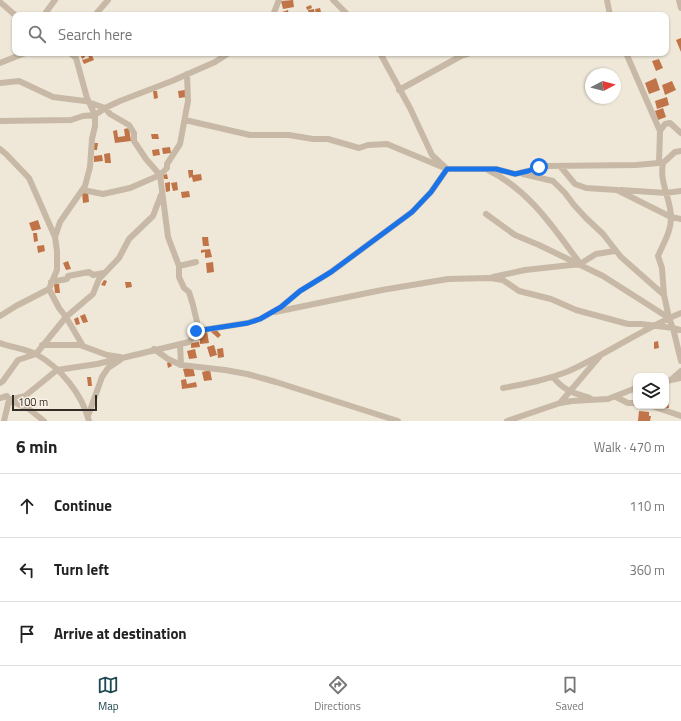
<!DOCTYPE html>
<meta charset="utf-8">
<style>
body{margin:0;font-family:"Titillium Web",sans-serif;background:#f6f6f6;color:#222}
.controls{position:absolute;right:12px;bottom:12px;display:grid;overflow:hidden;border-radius:8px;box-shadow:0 1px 3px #0004}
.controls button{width:36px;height:36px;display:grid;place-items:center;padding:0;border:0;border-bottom:1px solid #e0e0e0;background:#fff;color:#222;font:20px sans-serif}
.compass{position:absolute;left:585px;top:68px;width:36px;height:36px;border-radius:50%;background:#fff;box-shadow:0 1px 3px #0004;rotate:83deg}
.scale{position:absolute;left:12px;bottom:10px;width:85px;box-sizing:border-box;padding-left:4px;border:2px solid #332c26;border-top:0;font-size:11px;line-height:14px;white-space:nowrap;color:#332c26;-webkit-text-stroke:3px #f8f1e4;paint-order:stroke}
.stop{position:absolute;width:12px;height:12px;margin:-9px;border:3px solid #1a73e8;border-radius:50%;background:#fff}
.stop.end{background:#1a73e8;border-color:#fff;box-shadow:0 1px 4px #0008}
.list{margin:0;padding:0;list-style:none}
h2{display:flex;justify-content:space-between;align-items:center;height:52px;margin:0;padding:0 16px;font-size:17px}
h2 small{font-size:13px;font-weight:400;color:#767676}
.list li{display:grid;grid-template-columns:26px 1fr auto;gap:12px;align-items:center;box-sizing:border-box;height:64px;padding:0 16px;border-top:1px solid #e0e0e0}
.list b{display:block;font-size:15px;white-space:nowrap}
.list em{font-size:13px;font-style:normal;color:#767676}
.icon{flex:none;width:22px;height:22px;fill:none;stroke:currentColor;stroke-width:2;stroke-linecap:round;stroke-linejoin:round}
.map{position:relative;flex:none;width:681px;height:421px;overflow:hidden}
.search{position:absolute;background:#fff;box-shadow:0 1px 3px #0004;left:12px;right:12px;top:12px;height:44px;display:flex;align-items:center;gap:10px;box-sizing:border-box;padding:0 14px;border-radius:8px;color:#767676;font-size:15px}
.sheet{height:244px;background:#fff}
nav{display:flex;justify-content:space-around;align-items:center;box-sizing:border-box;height:56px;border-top:1px solid #e0e0e0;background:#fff;font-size:11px;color:#767676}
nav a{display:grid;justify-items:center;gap:2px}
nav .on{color:#1e4852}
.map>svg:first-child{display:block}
.building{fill:#c07447}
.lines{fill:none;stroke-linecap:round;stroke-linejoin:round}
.street{stroke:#c7b9a5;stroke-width:6}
.route{stroke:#1a73e8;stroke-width:5}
</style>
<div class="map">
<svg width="681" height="421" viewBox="0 0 681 421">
<rect width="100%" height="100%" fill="#efe8d9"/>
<path class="building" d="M293 0 294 7 283 9 281 1Z
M311 5 312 8 307 10 306 7Z
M320 8 321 12 316 14 315 9Z
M314 9 315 14 309 15 308 10Z
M288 10 289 15H283L282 12Z
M681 38V52L676 40Z
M80 53H84L85 57 82 59Z
M91 53 94 60 84 64 82 60 89 58 88 55Z
M659 59 663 68 656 71 652 61Z
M656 78 660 90 649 94 645 83Z
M672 81 676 90 665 95 662 85Z
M185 90 186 97 179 98 178 91Z
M153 91H157L158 98 154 99Z
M667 97 669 105 657 109 655 101Z
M663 108 666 117 658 120 655 111Z
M129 128 131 141 115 143 113 131 117 130 118 137 125 136 124 129Z
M151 134H158L159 139H152Z
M93 143H98L97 150H93Z
M170 147 171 153 163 154 162 148Z
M159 149 160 155 153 156 152 150Z
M110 153 111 163H105L104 154Z
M102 155 103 161 94 162V156Z
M188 170H193V175L201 174 202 180 193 182 192 177 189 178Z
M167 174 168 179H164L163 175Z
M170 182V191L166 192 165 183Z
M177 182 178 190 173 191 171 183Z
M189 191 190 197 182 198 181 192Z
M88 192 89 202 83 203 82 193Z
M38 220 41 229 32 231 29 223Z
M33 233H37L38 241 34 242Z
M202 237H208L209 246H203Z
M44 245 45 251 38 253 37 246Z
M210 249 212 257 205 258V252L201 253V250Z
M68 261 71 269 66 270 63 263Z
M213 262 214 272 207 273 206 263Z
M104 280 107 281 105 286 101 285Z
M125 282H131L132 287 126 288Z
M54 284H59L60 293H55Z
M85 314 88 322 83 323 80 316Z
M78 317 80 324 76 325 74 319Z
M215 328 221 335 218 338 211 332Z
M201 331H207L209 343 200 344V340H198L197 336H202Z
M658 341 659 348 654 349V342Z
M199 342 200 347 191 348V343Z
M214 345 217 355 210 357 207 347Z
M223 348 224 357 218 358 217 349Z
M195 349 197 358 189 359 187 351Z
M170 361 172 366 168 368 167 363Z
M193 367 195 376 185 377 183 369Z
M210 370 212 380 204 381 202 372Z
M87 377H91L92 386H88Z
M186 379 187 384 196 382 197 387 182 389 181 380Z
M666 400H668L669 408H664V406H666Z
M639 411 649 412V416H651L650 421H638Z"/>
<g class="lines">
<path class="street" d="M333 0 348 15
M607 0 610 15
M679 0 681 8
M0 2 15 15
M44 15 55 0
M95 15 108 0
M273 15 279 0
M380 53 410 108 432 155 447 169H496L515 174 528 171 539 167 548 166 636 165 659 163 660 131
M626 53 660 131 665 124 670 123 681 133
M0 63 25 53
M0 83 19 81 53 97 85 101 105 108 110 114 129 125 134 133V141L146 159 160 175 168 237 179 266V277L184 288 189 292 193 305 197 322 195 334 189 342 97 364 57 370 25 396 9 400
M399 90 461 56 471 53
M185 120 250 135H289L313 139H328L359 148 368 145 387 144 447 169 431 192 412 212 331 272 300 291 281 307 260 319 247 323 196 331
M0 121 71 120 83 116 95 115 105 108 120 101 172 81 215 62 229 53
M0 149 6 154 29 178 55 237
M659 163H663C659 183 671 198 671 218 671 232 663 244 658 256L662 268 664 295
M663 163 675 152 681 151
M560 166 575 184 586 188 617 190 671 217 681 219
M488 170C529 190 553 227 579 262
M523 174 553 181 565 193 574 205 586 218 603 234 621 257 664 295 669 318 673 328 681 330
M83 190 103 194 130 188 160 175 167 168V164L180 144 188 101 187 74
M621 190 666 193 681 191
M486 214 515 235 539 245 603 276 669 318
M179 266 196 262
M493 277 525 270 580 264 596 254 615 251
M51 282 67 279 68 276 89 272 93 275 104 273
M275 312 382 290 448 279 490 278 503 280 519 291 551 299 576 310 628 324H641L673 328 681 361
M0 316 16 306 49 289
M0 343C11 347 25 349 36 354 61 368 82 394 89 421
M180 344 181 365
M42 345H80L107 355 120 357
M83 346 66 317 93 294 99 279 119 258 129 239 153 216 161 195
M154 349 168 359 181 365 225 370 247 374 276 382 398 421
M553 377C564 391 574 393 590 398
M672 379 681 371
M666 381 681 378
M0 383 3 381 18 360 36 354 66 317 59 308 49 289 57 270V251L55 237 60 222 85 186 90 167 92 139 95 126V115L87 98 76 58 70 53
M503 388C526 384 547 380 569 371 607 354 642 329 681 313
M616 397 628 403H636
M0 398 7 396 9 400 29 409 44 421
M560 403 600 356
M652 406 681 416
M88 416 102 377 108 368 120 360
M4 421 9 400
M507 421 560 403 572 401 608 399 636 388"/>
</g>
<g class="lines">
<path class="route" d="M196 331 248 323 260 319 281 307 300 291 331 272 412 212 431 192 447 169H496L515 174 528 171 539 167"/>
</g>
</svg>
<div class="controls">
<button><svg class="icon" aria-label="layers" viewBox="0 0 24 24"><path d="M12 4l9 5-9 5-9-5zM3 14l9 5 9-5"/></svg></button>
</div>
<svg class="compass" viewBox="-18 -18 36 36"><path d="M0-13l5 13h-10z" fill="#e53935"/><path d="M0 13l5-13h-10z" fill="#767676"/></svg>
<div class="scale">100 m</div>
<div class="stop" style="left:539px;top:167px"></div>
<div class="stop end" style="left:196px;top:331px"></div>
<div class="search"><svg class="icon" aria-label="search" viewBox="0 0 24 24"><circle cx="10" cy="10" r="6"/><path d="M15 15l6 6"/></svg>Search here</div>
</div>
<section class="sheet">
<h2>6 min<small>Walk · 470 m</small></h2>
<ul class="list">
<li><svg class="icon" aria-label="ahead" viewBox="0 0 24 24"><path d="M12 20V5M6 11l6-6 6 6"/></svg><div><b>Continue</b></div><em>110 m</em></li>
<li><svg class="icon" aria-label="left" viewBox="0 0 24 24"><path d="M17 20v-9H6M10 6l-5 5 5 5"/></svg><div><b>Turn left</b></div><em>360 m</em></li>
<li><svg class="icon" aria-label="arrive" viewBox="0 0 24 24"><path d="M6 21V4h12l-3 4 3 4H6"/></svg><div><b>Arrive at destination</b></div></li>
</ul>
</section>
<nav>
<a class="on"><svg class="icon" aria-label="map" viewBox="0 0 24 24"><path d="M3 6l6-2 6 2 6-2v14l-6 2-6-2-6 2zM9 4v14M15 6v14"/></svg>Map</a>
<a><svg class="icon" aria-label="directions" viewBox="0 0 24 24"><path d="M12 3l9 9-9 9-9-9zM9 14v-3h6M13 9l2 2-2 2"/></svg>Directions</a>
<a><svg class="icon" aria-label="saved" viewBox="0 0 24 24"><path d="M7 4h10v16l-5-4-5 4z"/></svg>Saved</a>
</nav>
